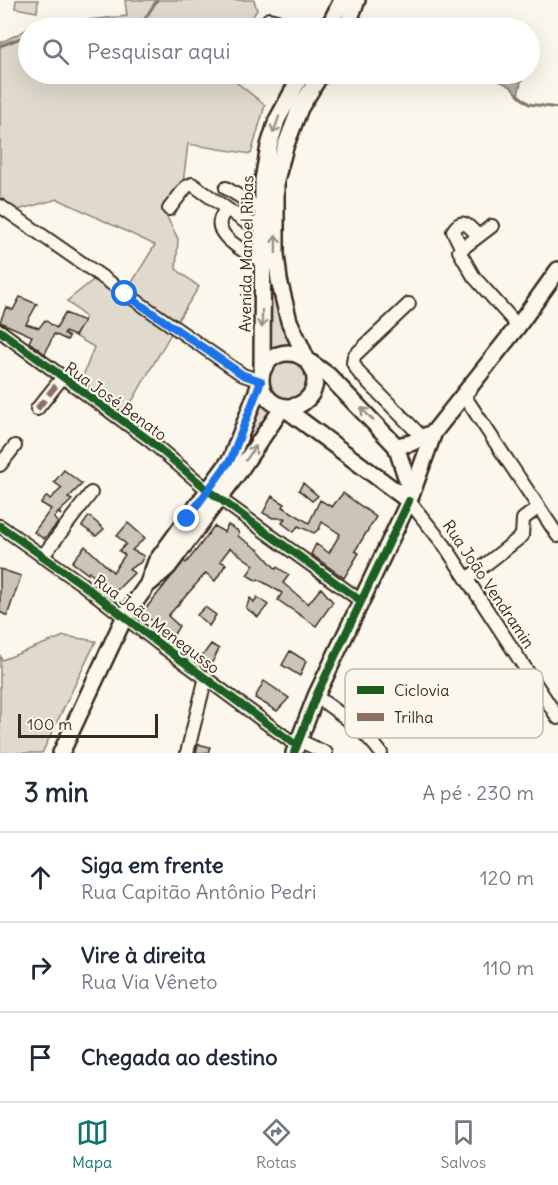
<!DOCTYPE html>
<html lang="pt">
<meta charset="utf-8">
<style>
body{margin:0;font-family:Delius,sans-serif;background:#f6f6f7;color:#1f2937}
.scale{position:absolute;left:18px;bottom:15px;width:140px;box-sizing:border-box;padding-left:6px;border:3px solid #3b2a1e;border-top:0;font-size:16px;line-height:21px;white-space:nowrap;color:#3b2a1e;-webkit-text-stroke:4px #fbf7ec;paint-order:stroke}
.stop{position:absolute;width:18px;height:18px;margin:-14px;border:4px solid #1a73e8;border-radius:50%;background:#fff}
.stop.end{background:#1a73e8;border-color:#fff;box-shadow:0 2px 6px #0008}
.list{margin:0;padding:0;list-style:none}
h2{display:flex;justify-content:space-between;align-items:center;height:78px;margin:0;padding:0 24px;font-size:26px}
h2 small{font-size:20px;font-weight:400;color:#747a83}
.list li{display:grid;grid-template-columns:39px 1fr auto;gap:18px;align-items:center;box-sizing:border-box;height:90px;padding:0 24px;border-top:2px solid #e0e1e3}
.list b{display:block;font-size:22px;white-space:nowrap}
.list p{margin:0;font-size:20px;white-space:nowrap;color:#747a83}
.list em{font-size:20px;font-style:normal;color:#747a83}
.icon{flex:none;width:33px;height:33px;fill:none;stroke:currentColor;stroke-width:2;stroke-linecap:round;stroke-linejoin:round}
.map{position:relative;flex:none;width:558px;height:753px;overflow:hidden}
.search{position:absolute;background:#fff;box-shadow:0 6px 24px #0002;left:18px;right:18px;top:18px;height:66px;display:flex;align-items:center;gap:15px;box-sizing:border-box;padding:0 21px;border-radius:33px;color:#747a83;font-size:22px}
.sheet{height:348px;background:#fff}
nav{display:flex;justify-content:space-around;align-items:center;box-sizing:border-box;height:84px;border-top:2px solid #e0e1e3;background:#fff;font-size:16px;color:#747a83}
nav a{display:grid;justify-items:center;gap:3px}
nav .on{color:#0f766e}
.map>svg:first-child{display:block}
.green{fill:#dfd9ce;stroke:#8d8276;stroke-width:1.5}
.water{fill:#b6aea2;stroke:#85796d;stroke-width:1.5}
.lines{fill:none;stroke-linecap:round;stroke-linejoin:round}
.stream{stroke:#85796d;stroke-width:3}
.building{fill:#ccc4b9;stroke:#3b2a1e;stroke-width:1.5}
.minor-casing{stroke:#3b2a1e;stroke-width:16}
.major-casing{stroke:#3b2a1e;stroke-width:20}
.minor{stroke:#fbf7ec;stroke-width:12}
.major{stroke:#fbf7ec;stroke-width:15}
.quiet{stroke:#8d6e63;stroke-width:6;stroke-dasharray:12 6;stroke-linecap:butt}
.cycleway-casing{stroke:#fbf7ec;stroke-width:11}
.cycleway{stroke:#1b5e20;stroke-width:8}
.oneway{stroke:#9b9085}
.route{stroke:#1a73e8;stroke-width:8}
.labels{text-anchor:middle;dominant-baseline:central;stroke-width:4.5;stroke-linejoin:round;paint-order:stroke}
.street-label{font-size:16px;fill:#3b2a1e;stroke:#fbf7ec}
.key{fill:#fbf7ec;stroke:#c1baae;stroke-width:1.5}
.key-label{font-size:16px;fill:#3b2a1e}
</style>
<div class="map">
<svg width="558" height="753" viewBox="0 0 558 753">
<rect width="100%" height="100%" fill="#fbf7ec"/>
<filter id="ink" filterUnits="userSpaceOnUse"><feTurbulence type="fractalNoise" baseFrequency=".0167" numOctaves="2"/><feDisplacementMap in="SourceGraphic" scale="12" xChannelSelector="R" yChannelSelector="G"/><feConvolveMatrix kernelMatrix="1 2 1 2 8 2 1 2 1" color-interpolation-filters="sRGB"/></filter>
<g filter="url(#ink)">
<path class="green" d="M16 0H38L37 12 15 8Z
M125 0H254L257 10 246 28H29L37 25 127 16Z
M28 29V74H226L265 105 251 154 188 144 183 183 164 211 178 239 176 269 199 287 174 326 126 292 155 245 58 199 10 212 0 205V43Z
M269 265 301 352C286 346 278 350 265 359Z
M97 277 173 330 123 417 80 384 94 347 75 336 85 317 67 301Z
M267 380a21 21 0 1 1 42 0a21 21 0 1 1-42 0Z
M262 394 278 411 233 465Z
M64 636 96 641 42 753H0V655L2 660Z"/>
<path class="water" d="M491 74H523L518 95 511 87 490 76Z"/>
<g class="lines">
<path class="stream" d="M139 28 157 0
M0 46 28 35
M518 95 529 104 558 108"/>
</g>
<path class="building" d="M20 297 37 304 26 324 39 328 45 320 56 328 65 313 84 321 75 336 65 332 64 334 69 337 67 340 54 334 45 354 29 342 32 336 0 322 6 307 13 310Z
M64 470 82 484 68 498 72 500 59 512 61 515 58 513 54 518 58 523 44 539 34 532 51 509 41 503 47 496 50 499 62 488 54 482Z
M303 483 318 496 312 501 299 490Z
M343 493 376 517 355 551 359 553 344 578 311 554 316 544 329 553 340 534 322 522 319 529 314 533 298 526 294 532 282 523 285 518H273L263 513 272 496 285 504 283 507 309 523 320 500 332 507Z
M89 516 104 529 96 536 82 526Z
M128 523 145 538 132 550 144 556 140 563 129 569 134 573 113 594 89 572 88 574 72 562 85 546 113 572 125 555 119 551 126 544 117 536Z
M228 525 237 530 239 533 238 536 259 550 276 569 277 567 289 575 283 583 308 604 321 588 333 602 316 626 278 600 282 593 258 579 257 581 247 575 254 565 230 548 220 561 226 564 215 581 206 573 168 616 179 626 170 641 159 631 161 630 143 612 184 561 186 563 198 548 214 526 224 532Z
M0 569 21 576 7 616 0 612Z
M257 597 268 605 258 617 246 608 250 598 254 602Z
M205 607 216 615 209 626 197 615Z
M211 644 219 649 210 666 200 659Z
M290 651 306 661 300 676 282 665Z
M264 681 289 698 277 711 255 698Z
M198 744 210 747 208 753H196Z"/>
<g class="lines">
<g class="minor-casing">
<path id="minor" d="M261 28 269 19 277 21 283 28
M226 188 263 211
M0 206 243 375 261 381
M169 209 186 187 192 184 244 221 262 226
M226 209C223 214 218 220 220 227 223 240 250 256 262 260
M492 226 459 251 474 277 518 326
M462 249 453 231C462 216 470 227 478 236
M409 304 354 356 353 363 359 373 423 438
M0 331 149 440 209 491 361 601
M463 394 558 536
M37 409 62 378
M0 465 15 446
M409 501 445 546 558 718
M0 526 82 584 158 643 296 745
M42 557 91 493
M467 579 522 536 523 519 539 507
M316 696C340 714 363 728 381 753
M298 740 326 753
M187 753 206 677"/>
</g>
<g class="major-casing">
<path id="major" d="M328 28 342 0
M346 28 357 0
M321 74 300 108 285 147 276 180V254L279 280 289 321 307 360 328 375 396 446 407 480 409 498
M261 380a27 27 0 1 1 54 0a27 27 0 1 1-54 0Z
M262 372 263 180 269 146 277 120 302 74
M283 407 409 501
M396 446 411 443 434 432
M150 583 168 567 238 473 283 407
M61 753 125 616 148 584 156 562 231 459 261 381
M294 753 316 696 409 501 434 432 518 326 558 270"/>
</g>
<use href="#minor" class="minor"/>
<use href="#major" class="major"/>
<path class="quiet" d="M37 409 62 378"/>
<g class="cycleway-casing">
<path id="cycleway" d="M0 331 149 440 209 491 361 601
M0 526 82 584 158 643 296 745
M294 753 316 696 409 501"/>
</g>
<use href="#cycleway" class="cycleway"/>
</g>
<defs><path id="oneway-shaft" d="M-6 0H5M1.5-3L5.5 0L1.5 3" fill="none" stroke-width="1.6" stroke-linecap="round" stroke-linejoin="round" transform="scale(1.5)"/></defs>
<g class="oneway">
<use href="#oneway-shaft" transform="translate(276 125) rotate(110)"/>
<use href="#oneway-shaft" transform="translate(276 244) rotate(-89)"/>
<use href="#oneway-shaft" transform="translate(262 319) rotate(90)"/>
<use href="#oneway-shaft" transform="translate(367 414) rotate(-135)"/>
<use href="#oneway-shaft" transform="translate(251 453) rotate(-55)"/>
</g>
</g>
<g class="lines" filter="url(#ink)">
<path class="route" d="M125 294 243 375 261 381 231 459 187 519"/>
</g>
<g class="labels">
<g class="street-label">
<text transform="translate(246 254) rotate(-89)">Avenida Manoel Ribas</text>
<text transform="translate(116 401) rotate(36)">Rua José Benato</text>
<text transform="translate(489 584) rotate(56)">Rua João Vendramin</text>
<text transform="translate(157 624) rotate(37)">Rua João Menegusso</text>
</g>
</g>
<rect x="345" y="669" width="198" height="69" rx="9" class="key"/>
<rect x="357" y="686" width="27" height="8" fill="#1b5e20"/>
<rect x="357" y="713" width="27" height="8" fill="#8d6e63"/>
<g class="key-label">
<text x="394" y="696">Ciclovia</text>
<text x="394" y="723">Trilha</text>
</g>
</svg>
<div class="scale">100 m</div>
<div class="stop" style="left:125px;top:294px"></div>
<div class="stop end" style="left:187px;top:519px"></div>
<div class="search"><svg class="icon" aria-label="search" viewBox="0 0 24 24"><circle cx="10" cy="10" r="6"/><path d="M15 15l6 6"/></svg>Pesquisar aqui</div>
</div>
<section class="sheet">
<h2>3 min<small>A pé · 230 m</small></h2>
<ul class="list">
<li><svg class="icon" aria-label="ahead" viewBox="0 0 24 24"><path d="M12 20V5M6 11l6-6 6 6"/></svg><div><b>Siga em frente</b><p>Rua Capitão Antônio Pedri</p></div><em>120 m</em></li>
<li><svg class="icon" aria-label="right" viewBox="0 0 24 24"><path d="M7 20v-9h11M14 6l5 5-5 5"/></svg><div><b>Vire à direita</b><p>Rua Via Vêneto</p></div><em>110 m</em></li>
<li><svg class="icon" aria-label="arrive" viewBox="0 0 24 24"><path d="M6 21V4h12l-3 4 3 4H6"/></svg><div><b>Chegada ao destino</b></div></li>
</ul>
</section>
<nav>
<a class="on"><svg class="icon" aria-label="map" viewBox="0 0 24 24"><path d="M3 6l6-2 6 2 6-2v14l-6 2-6-2-6 2zM9 4v14M15 6v14"/></svg>Mapa</a>
<a><svg class="icon" aria-label="directions" viewBox="0 0 24 24"><path d="M12 3l9 9-9 9-9-9zM9 14v-3h6M13 9l2 2-2 2"/></svg>Rotas</a>
<a><svg class="icon" aria-label="saved" viewBox="0 0 24 24"><path d="M7 4h10v16l-5-4-5 4z"/></svg>Salvos</a>
</nav>
